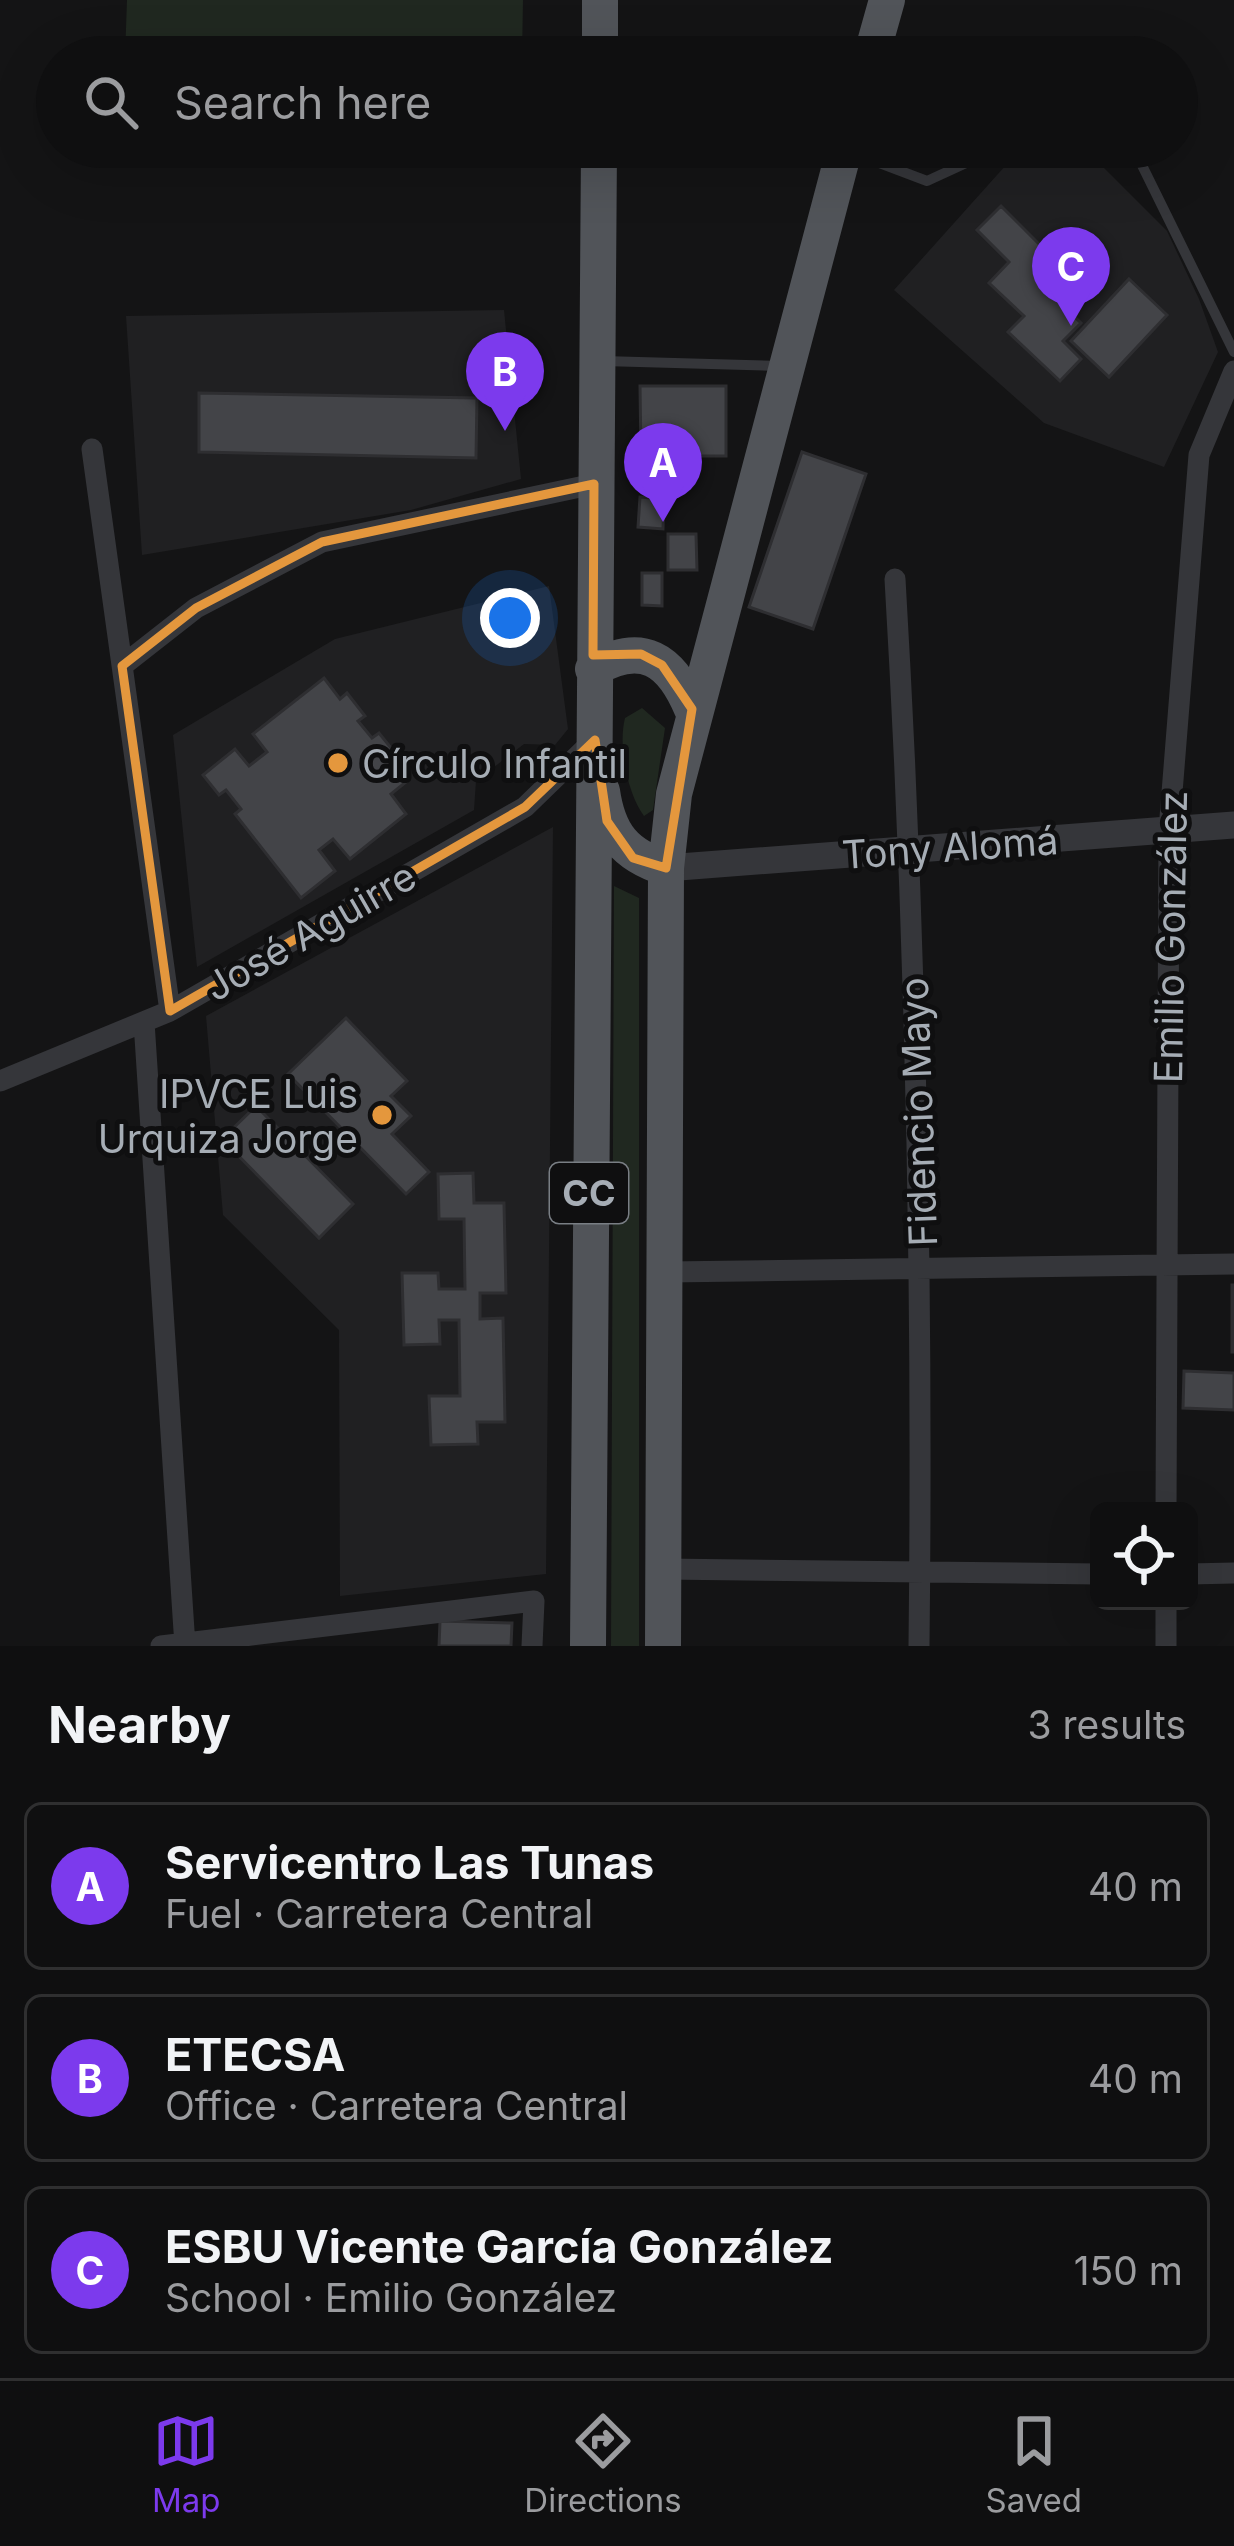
<!DOCTYPE html>
<meta charset="utf-8">
<style>
body{margin:0;font-family:Inter,sans-serif;background:#181819;color:#f1f3f6}
.controls{position:absolute;right:36px;bottom:36px;display:grid;overflow:hidden;border-radius:18px;box-shadow:0 12px 48px #0002}
.controls button{width:108px;height:108px;display:grid;place-items:center;padding:0;border:0;border-bottom:3px solid #2f2f30;background:#0f0f10;color:#f1f3f6;font:60px sans-serif}
.you{position:absolute;left:510px;top:618px;width:42px;height:42px;margin:-30px;border:9px solid #fff;border-radius:50%;background:#1a73e8;box-shadow:0 0 0 18px #1a73e833}
.badge{display:grid;place-items:center;width:78px;height:78px;border-radius:50%;background:#7c3aed;color:#fff;font-size:39px;font-weight:700}
.pin{position:absolute;translate:-50% -99px;filter:drop-shadow(0 3px 6px #0008)}
.pin::after{content:'';position:absolute;top:63px;width:42px;height:36px;background:inherit;clip-path:polygon(0 0,100% 0,50% 100%)}
.list{margin:0;padding:0;list-style:none}
h2{display:flex;justify-content:space-between;align-items:center;height:156px;margin:0;padding:0 48px;font-size:51px}
h2 small{font-size:39px;font-weight:400;color:#9b9c9f}
.list li{display:grid;grid-template-columns:78px 1fr auto;gap:36px;align-items:center;box-sizing:border-box;height:168px;margin:0 24px 24px;padding:0 24px;border:3px solid #2f2f30;border-radius:18px}
.list b{display:block;font-size:45px;white-space:nowrap}
.list p{margin:0;font-size:39px;white-space:nowrap;color:#9b9c9f}
.list em{font-size:39px;font-style:normal;color:#9b9c9f}
.icon{flex:none;width:66px;height:66px;fill:none;stroke:currentColor;stroke-width:2;stroke-linecap:round;stroke-linejoin:round}
.map{position:relative;flex:none;width:1234px;height:1646px;overflow:hidden}
.search{position:absolute;background:#0f0f10;box-shadow:0 12px 48px #0002;left:36px;right:36px;top:36px;height:132px;display:flex;align-items:center;gap:30px;box-sizing:border-box;padding:0 42px;border-radius:66px;color:#9b9c9f;font-size:45px}
.sheet{height:732px;background:#0f0f10}
nav{display:flex;justify-content:space-around;align-items:center;box-sizing:border-box;height:168px;border-top:3px solid #2f2f30;background:#0f0f10;font-size:33px;color:#9b9c9f}
nav a{display:grid;justify-items:center;gap:6px}
nav .on{color:#7c3aed}
.map>svg:first-child{display:block}
.built{fill:#202022}
.green{fill:#202820}
.building{fill:#434448;stroke:#2e2e31;stroke-width:3}
.lines{fill:none;stroke-linecap:round;stroke-linejoin:round}
.service{stroke:#35363a;stroke-width:10}
.minor{stroke:#35363a;stroke-width:21}
.tertiary{stroke:#35363a;stroke-width:27}
.primary{stroke:#515459;stroke-width:36}
.marked{fill:none;stroke:#e4973d;stroke-width:9;stroke-linejoin:round}
.poi-dot{fill:#e4973d;stroke:#0f0f10;stroke-width:4.5}
.labels{text-anchor:middle;dominant-baseline:central;stroke-width:10;stroke-linejoin:round;paint-order:stroke}
.shield{fill:#0f0f10;stroke:#797e84;stroke-width:3}
.shield-label{font-size:36px;font-weight:bold;fill:#a6adb5}
.poi-label{font-size:39px;fill:#a6adb5;stroke:#0f0f10;text-anchor:start}
.street-label{font-size:39px;fill:#a6adb5;stroke:#0f0f10}
</style>
<div class="map">
<svg width="1234" height="1646" viewBox="0 0 1234 1646">
<rect width="100%" height="100%" fill="#141415"/>
<path class="built" d="M1048 147 1086 150 1167 231 1199 299 1218 352 1164 467 1044 423 894 290 1006 165Z
M504 310 521 479 411 510 142 555 126 316Z
M549 586 568 729 555 745 524 744 476 781 474 810 197 967 173 735 335 639Z
M553 827 546 1574 340 1596 339 1330 223 1215 206 1016Z"/>
<path class="green" d="M127 0H523L522 56 125 57Z
M642 708 665 728 653 810 644 816C627 793 618 745 625 718Z
M614 886 639 898V1646H611Z"/>
<path class="building" d="M1001 206 1074 279 1055 298 1081 323 1063 341 1081 359 1060 381 1008 332 1024 316 989 283 1009 262 977 230Z
M1129 279 1167 315 1109 377 1071 341Z
M640 386H726V456H641Z
M199 393 477 398 476 458 199 452Z
M802 452 866 474 813 629 749 607Z
M640 497 664 499 663 529 638 527Z
M668 534H696L697 570H668Z
M642 573H662V606L642 605Z
M324 678 340 699 347 693 365 716 358 721 372 738 379 733 396 754 389 760 406 782 391 794 406 814 350 859 333 839 319 850 335 871 301 898 235 814 241 809 226 790 219 795 203 775 235 749 249 766 267 752 253 734Z
M346 1018 407 1081 391 1096 411 1116 392 1134 429 1172 406 1194 288 1074Z
M256 1106 353 1204 319 1238 222 1139Z
M473 1173 474 1203H504L506 1293H480V1319L503 1318 505 1422H477L478 1444 431 1445 429 1396H460L459 1320H439L440 1344 404 1345 402 1273H438L439 1289H465L464 1219H439L438 1174Z
M1232 1285H1234V1352H1232Z
M1184 1371 1234 1373V1410L1183 1408Z
M440 1621 512 1623 511 1646H439Z"/>
<g class="lines">
<path class="service" d="M1133 147 1234 352
M853 153 927 181 1001 147
M603 361 782 366"/>
<path class="minor" d="M92 449 170 1011
M895 579C916 935 923 1290 919 1646
M122 666 196 608 322 542 594 484
M144 1022 185 1646
M0 1081 170 1011 525 807 594 740
M667 1272 1234 1264
M1166 1511 1169 830 1199 455 1234 371
M664 1569 1099 1574
M1189 1574 1234 1573
M161 1646 534 1601 532 1646
M1166 1646V1601"/>
<path class="tertiary" d="M666 868 1234 825"/>
<path class="primary" d="M600 57V0
M871 57 887 0
M593 669C642 640 671 659 692 709
M602 791C608 834 625 855 666 868
M588 1646 599 147
M663 1646 666 868 674 794 845 147"/>
</g>
<path class="marked" d="M594 484 593 655 641 654 662 665 692 709 666 868 633 858 607 821 595 740 525 807 170 1011 122 666 196 608 322 542Z"/>
<g class="poi-dot">
<circle cx="338" cy="763" r="12"/>
<circle cx="382" cy="1115" r="12"/>
</g>
<g class="labels">
<rect class="shield" x="550" y="1163" width="78" height="60" rx="9"/>
<g class="shield-label">
<text x="589" y="1193">CC</text>
</g>
<g class="poi-label">
<text x="362" y="763">Círculo Infantil</text>
<text x="358" y="1093" text-anchor="end">IPVCE Luis<tspan x="358" dy="45">Urquiza Jorge</tspan></text>
</g>
<g class="street-label">
<text transform="translate(950 847) rotate(-4)">Tony Alomá</text>
<text transform="translate(310 931) rotate(-30)">José Aguirre</text>
<text transform="translate(1170 937) rotate(-89)">Emilio González</text>
<text transform="translate(918 1112) rotate(-92)">Fidencio Mayo</text>
</g>
</g>
</svg>
<div class="controls">
<button><svg class="icon" aria-label="locate" viewBox="0 0 24 24"><circle cx="12" cy="12" r="6"/><path d="M12 2v4M12 18v4M2 12h4M18 12h4"/></svg></button>
</div>
<div class="you"></div>
<div class="pin badge" style="left:663px;top:522px">A</div>
<div class="pin badge" style="left:505px;top:431px">B</div>
<div class="pin badge" style="left:1071px;top:326px">C</div>
<div class="search"><svg class="icon" aria-label="search" viewBox="0 0 24 24"><circle cx="10" cy="10" r="6"/><path d="M15 15l6 6"/></svg>Search here</div>
</div>
<section class="sheet">
<h2>Nearby<small>3 results</small></h2>
<ul class="list">
<li><span class="badge">A</span><div><b>Servicentro Las Tunas</b><p>Fuel · Carretera Central</p></div><em>40 m</em></li>
<li><span class="badge">B</span><div><b>ETECSA</b><p>Office · Carretera Central</p></div><em>40 m</em></li>
<li><span class="badge">C</span><div><b>ESBU Vicente García González</b><p>School · Emilio González</p></div><em>150 m</em></li>
</ul>
</section>
<nav>
<a class="on"><svg class="icon" aria-label="map" viewBox="0 0 24 24"><path d="M3 6l6-2 6 2 6-2v14l-6 2-6-2-6 2zM9 4v14M15 6v14"/></svg>Map</a>
<a><svg class="icon" aria-label="directions" viewBox="0 0 24 24"><path d="M12 3l9 9-9 9-9-9zM9 14v-3h6M13 9l2 2-2 2"/></svg>Directions</a>
<a><svg class="icon" aria-label="saved" viewBox="0 0 24 24"><path d="M7 4h10v16l-5-4-5 4z"/></svg>Saved</a>
</nav>
